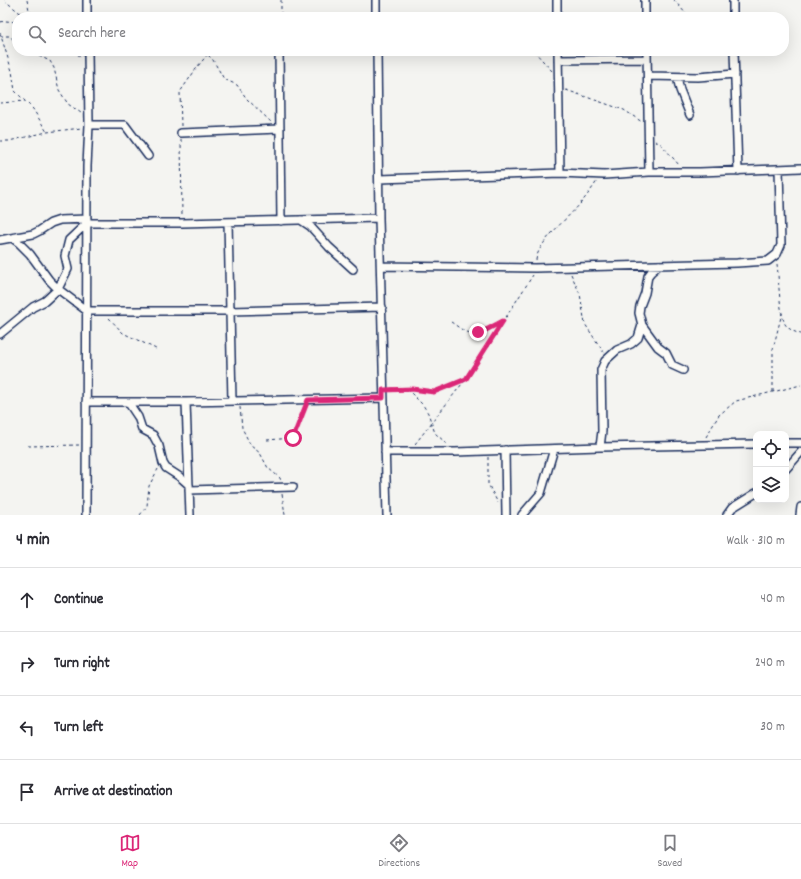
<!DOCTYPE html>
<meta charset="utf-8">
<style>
body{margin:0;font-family:Dekko,sans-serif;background:#f2f2f3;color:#2b2b33}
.controls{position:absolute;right:12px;bottom:12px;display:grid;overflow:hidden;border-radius:8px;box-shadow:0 4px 16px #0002}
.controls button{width:36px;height:36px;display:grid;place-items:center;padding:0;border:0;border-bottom:1px solid #e1e1e2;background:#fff;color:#2b2b33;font:20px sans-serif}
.stop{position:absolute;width:12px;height:12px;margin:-9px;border:3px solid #db2777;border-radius:50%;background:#fff}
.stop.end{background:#db2777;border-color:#fff;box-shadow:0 1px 4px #0008}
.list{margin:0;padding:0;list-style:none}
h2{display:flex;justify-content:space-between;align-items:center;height:52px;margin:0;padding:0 16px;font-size:17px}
h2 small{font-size:13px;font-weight:400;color:#7c7c81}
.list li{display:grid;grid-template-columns:26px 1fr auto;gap:12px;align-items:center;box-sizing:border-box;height:64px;padding:0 16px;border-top:1px solid #e1e1e2}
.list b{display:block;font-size:15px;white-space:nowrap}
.list em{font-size:13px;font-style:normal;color:#7c7c81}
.icon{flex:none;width:22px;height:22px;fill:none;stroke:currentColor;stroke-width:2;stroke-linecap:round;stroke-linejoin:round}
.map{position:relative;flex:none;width:801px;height:515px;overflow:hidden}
.search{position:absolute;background:#fff;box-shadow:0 4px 16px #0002;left:12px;right:12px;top:12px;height:44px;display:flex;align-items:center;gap:10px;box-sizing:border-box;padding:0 14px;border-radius:16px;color:#7c7c81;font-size:15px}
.sheet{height:308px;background:#fff}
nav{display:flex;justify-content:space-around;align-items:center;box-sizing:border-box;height:56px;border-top:1px solid #e1e1e2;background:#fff;font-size:11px;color:#7c7c81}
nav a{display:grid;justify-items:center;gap:2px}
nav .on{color:#db2777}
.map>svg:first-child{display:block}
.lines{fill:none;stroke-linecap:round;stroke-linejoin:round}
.street-casing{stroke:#1b2f5e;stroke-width:10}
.path{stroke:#1b2f5e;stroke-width:1;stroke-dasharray:3 3;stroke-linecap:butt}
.street{stroke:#fdfcf7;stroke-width:7}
.route{stroke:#db2777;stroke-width:5}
</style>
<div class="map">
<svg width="801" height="515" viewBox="0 0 801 515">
<rect width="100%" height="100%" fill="#f4f4f1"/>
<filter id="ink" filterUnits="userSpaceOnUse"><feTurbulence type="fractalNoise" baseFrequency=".025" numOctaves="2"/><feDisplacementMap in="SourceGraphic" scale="8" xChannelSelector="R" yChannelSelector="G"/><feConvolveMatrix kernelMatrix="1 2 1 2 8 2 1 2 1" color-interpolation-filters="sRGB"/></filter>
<g filter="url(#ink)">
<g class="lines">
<g class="street-casing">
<path id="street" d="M87 0V17
M376 0V17
M557 0V17
M645 0V17
M733 0V17
M279 51 281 221
M377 51 379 218 387 515
M558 51 560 173
M647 51 649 172
M734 51 738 171
M558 60 647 59
M648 76 698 77 735 74
M677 77 680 90 690 115
M89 125H125L148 156
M181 133 279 129
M379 179 560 173 604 175 649 172H700L801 168
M301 220 310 226 329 247 353 269
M228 222 232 401
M12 238 19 243 30 254 49 280 58 289 87 311H229L382 307
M0 240 33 234 39 231 51 223 60 220 87 219
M381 266 535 268 737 263 768 261 777 254 781 245 779 169
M642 325 658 347 666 353 672 365 683 370
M0 334 33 307 45 301 58 289 68 269 65 256 69 240 87 223H182L379 218
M86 402H186L383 398
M128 402 138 417 142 429 153 435 159 446 163 463 166 468 180 477 189 485
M186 402 190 515
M786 443H801
M600 447 602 431 601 370 605 361 617 350 631 344 638 338 642 325 639 313 640 306 645 293 648 276 651 272 659 265
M505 450 506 515
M385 452H455L600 447 756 444
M786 469 801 452
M189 490 293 487
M86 515 87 166 89 125 88 51
M522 515 541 493 554 449
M727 515 732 508 756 493
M800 515 801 507"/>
</g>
<path class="path" d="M4 0 25 17
M27 0 29 10 33 17
M281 0V17
M674 0 687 15 692 17
M0 22 6 21 17 22
M0 33 12 71 15 91 33 109 47 132
M0 36H10L17 44
M28 51 50 61 54 68 59 90 68 104 81 113
M73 51 81 57
M204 51 213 60 224 79 237 85 247 99 271 122
M534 51 552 71
M566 90 624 110 642 122
M0 103 25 101
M181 126 180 92 198 66 208 54
M181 139 182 216
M0 141H9L47 132 82 128
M655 141 661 144 679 165
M536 260C538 242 568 218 580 204 586 197 592 189 597 181
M777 264C779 280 779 310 785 324 788 329 796 333 801 334
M571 274 580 294 585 324 604 353
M109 318 123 333 156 349
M451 322C456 325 461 330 467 332 480 336 492 327 502 321
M391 389H412L434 392 465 379
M407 389 423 405 428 413 435 433 448 445
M773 392V349L782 313
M240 407 242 428 251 446 260 453 268 468 280 478 281 481
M706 437 719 415 736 401 801 385
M267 440 293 438 306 406
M415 444 469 375 533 275
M28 446 79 445
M488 457V484L498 503
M282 494 285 515
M140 515 147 506 149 486 158 469"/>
<use href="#street" class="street"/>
</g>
</g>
<g class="lines" filter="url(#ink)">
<path class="route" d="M293 438 308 400 383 398V390L412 389 434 392 466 379 503 321 486 330 478 332"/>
</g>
</svg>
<div class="controls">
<button><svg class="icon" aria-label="locate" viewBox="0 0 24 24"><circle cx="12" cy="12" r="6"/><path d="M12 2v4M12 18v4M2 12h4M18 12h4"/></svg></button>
<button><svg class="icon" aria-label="layers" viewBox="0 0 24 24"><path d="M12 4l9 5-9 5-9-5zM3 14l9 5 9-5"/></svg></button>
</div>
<div class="stop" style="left:293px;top:438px"></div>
<div class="stop end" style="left:478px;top:332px"></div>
<div class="search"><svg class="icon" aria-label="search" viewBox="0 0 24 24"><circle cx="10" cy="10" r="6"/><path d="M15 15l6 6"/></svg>Search here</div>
</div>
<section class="sheet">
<h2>4 min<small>Walk · 310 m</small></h2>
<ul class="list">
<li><svg class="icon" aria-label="ahead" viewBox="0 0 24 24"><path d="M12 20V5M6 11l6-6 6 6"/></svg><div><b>Continue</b></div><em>40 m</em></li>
<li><svg class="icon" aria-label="right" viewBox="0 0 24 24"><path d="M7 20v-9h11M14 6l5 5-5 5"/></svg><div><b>Turn right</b></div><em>240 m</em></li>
<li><svg class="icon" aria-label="left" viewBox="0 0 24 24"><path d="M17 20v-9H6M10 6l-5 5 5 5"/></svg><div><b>Turn left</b></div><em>30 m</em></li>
<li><svg class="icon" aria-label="arrive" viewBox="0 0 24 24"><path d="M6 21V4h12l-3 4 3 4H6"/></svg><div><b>Arrive at destination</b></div></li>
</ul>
</section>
<nav>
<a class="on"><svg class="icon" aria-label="map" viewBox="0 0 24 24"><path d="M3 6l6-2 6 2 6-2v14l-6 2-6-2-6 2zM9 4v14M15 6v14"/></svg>Map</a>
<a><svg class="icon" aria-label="directions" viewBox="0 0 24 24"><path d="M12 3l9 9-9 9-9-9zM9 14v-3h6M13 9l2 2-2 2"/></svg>Directions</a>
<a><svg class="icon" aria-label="saved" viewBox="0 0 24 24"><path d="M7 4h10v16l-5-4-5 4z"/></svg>Saved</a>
</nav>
